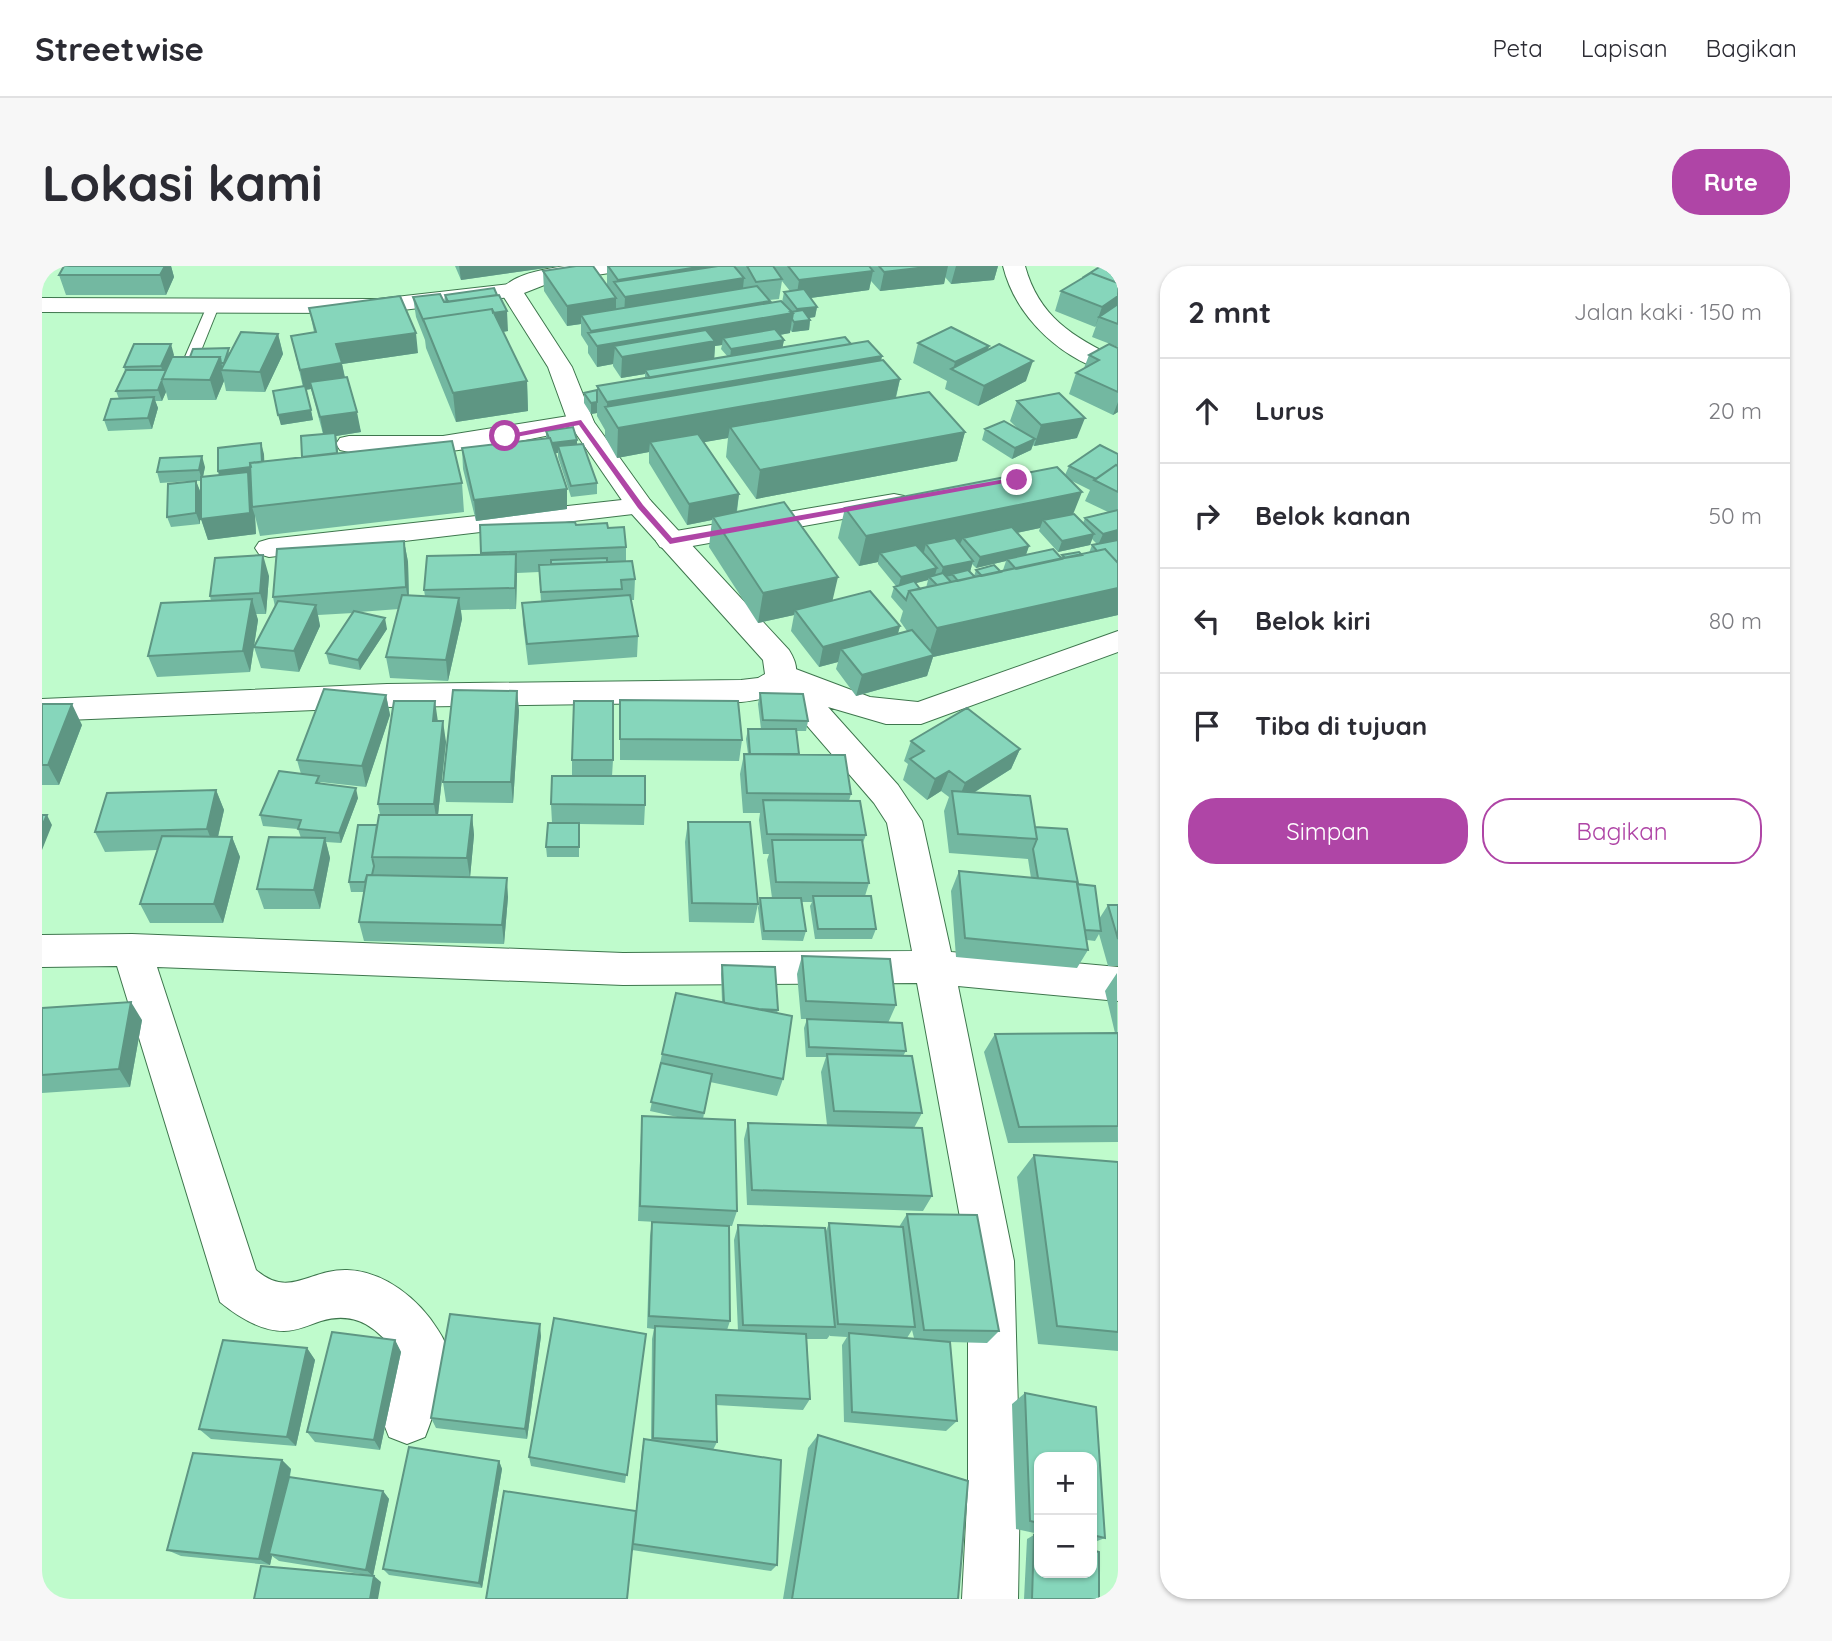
<!DOCTYPE html>
<html lang="id">
<meta charset="utf-8">
<style>
body{margin:0;font-family:Quicksand,sans-serif;background:#f7f7f7;color:#2b2b33}
.controls{position:absolute;right:21px;bottom:21px;display:grid;overflow:hidden;border-radius:14px;box-shadow:0 2px 5px #0004}
.controls button{width:63px;height:63px;display:grid;place-items:center;padding:0;border:0;border-bottom:2px solid #e1e1e2;background:#fff;color:#2b2b33;font:35px sans-serif}
.stop{position:absolute;width:21px;height:21px;margin:-16px;border:5px solid #af45a6;border-radius:50%;background:#fff}
.stop.end{background:#af45a6;border-color:#fff;box-shadow:0 2px 7px #0008}
.list{margin:0;padding:0;list-style:none}
h2{display:flex;justify-content:space-between;align-items:center;height:91px;margin:0;padding:0 28px;font-size:30px}
h2 small{font-size:23px;font-weight:400;color:#7c7c81}
.list li{display:grid;grid-template-columns:46px 1fr auto;gap:21px;align-items:center;box-sizing:border-box;height:105px;padding:0 28px;border-top:2px solid #e1e1e2}
.list b{display:block;font-size:26px;white-space:nowrap}
.list em{font-size:23px;font-style:normal;color:#7c7c81}
.actions{display:flex;gap:14px;padding:21px 28px}
.actions a{flex:1;padding:16px 0;border:2px solid #af45a6;border-radius:28px;text-align:center;font-size:24px;color:#af45a6}
.actions .main{background:#af45a6;color:#fff}
.icon{flex:none;width:38px;height:38px;fill:none;stroke:currentColor;stroke-width:2;stroke-linecap:round;stroke-linejoin:round}
.map{position:relative;flex:none;width:1076px;height:1333px;overflow:hidden;border-radius:28px}
header{display:flex;align-items:center;gap:42px;box-sizing:border-box;height:98px;padding:0 35px;background:#fff;border-bottom:2px solid #e1e1e2}
header strong{font-size:33px}
nav{display:flex;gap:38px;margin-inline-start:auto;font-size:24px}
.intro{display:flex;align-items:center;justify-content:space-between;box-sizing:border-box;height:168px;padding:0 42px}
h1{margin:0;font-size:49px}
.button{padding:18px 32px;border-radius:28px;background:#af45a6;color:#fff;font-size:24px;font-weight:700}
main{display:flex;gap:42px;padding:0 42px}
aside{flex:1;background:#fff;border-radius:28px;box-shadow:0 2px 5px #0004}
.map>svg:first-child{display:block}
.lines{fill:none;stroke-linecap:round;stroke-linejoin:round}
.service-casing{stroke:#3e764d;stroke-width:2}
.minor-casing{stroke:#3e764d;stroke-width:2}
.tertiary-casing{stroke:#3e764d;stroke-width:2}
.service{fill:#fff;fill-rule:evenodd}
.minor{fill:#fff;fill-rule:evenodd}
.tertiary{fill:#fff;fill-rule:evenodd}
.wall{fill:#73b8a1;fill-rule:evenodd}
.shaded-wall{fill:#5e9683}
.building{fill:#86d6bb;stroke:#5e9683;stroke-width:2}
.route{fill:#af45a6}
</style>
<header>
<strong>Streetwise</strong>
<nav><a>Peta</a><a>Lapisan</a><a>Bagikan</a></nav>
</header>
<div class="intro"><h1>Lokasi kami</h1><a class="button">Rute</a></div>
<main>
<div class="map">
<svg width="1076" height="1333" viewBox="0 0 1076 1333">
<rect width="100%" height="100%" fill="#bffbcc"/>
<g class="lines">
<g class="service-casing">
<path id="service" d="M171 36 177 40 150 107 148 110H138L136 107 165 40Z"/>
</g>
<g class="minor-casing">
<path id="minor" d="M961 0H983C997 51 1030 70 1076 93V109C1022 96 974 53 961 0Z
M469 18 477 20 480 25 477 30 336 47 0 46V32L336 33Z
M539 148 548 151 552 156 548 161 463 178 401 186H307L298 184 294 178 298 172 307 170H401Z
M852 228 862 230 866 236 862 242 628 284 618 281 614 275 618 269 628 266Z
M598 232 608 234 612 240 608 246 227 291 217 288 213 282 217 276 227 273Z
M1076 365V386L879 458H844L786 441 856 519 880 555 909 686 1076 701V735L916 720 972 995 978 1219 976 1333H920L926 1219V995L875 717 581 719 115 701 214 1004C248 1033 267 1003 305 1004 342 1005 377 1033 396 1064 400 1070 406 1081 406 1088 406 1105 390 1154 383 1171L365 1178 347 1171 340 1153 357 1091C337 1063 315 1044 279 1055 267 1059 255 1065 242 1065 218 1065 195 1050 178 1036L75 700 0 701V669L90 668 581 687 870 685 845 557 832 537 729 418 724 410 729 402 740 399 751 402 828 431 876 436Z"/>
</g>
<g class="tertiary-casing">
<path id="tertiary" d="M523 0H583L580 5 510 16 482 27 530 101 552 156 608 234 747 384C771 422 730 433 699 436L345 441 0 455V433L345 418 699 414 716 412 723 408 721 394 588 246 526 156 506 101 458 25C470 8 503 3 523 0Z"/>
</g>
<use href="#service" class="service"/>
<use href="#minor" class="minor"/>
<use href="#tertiary" class="tertiary"/>
</g>
<path class="wall" d="M129 0 132 11 124 29H24L17 9Z
M413 0H518L419 14Z
M565 0H692L693 1V0H956L952 14 909 18 903 11 902 18 838 25 829 15 827 24 768 32 775 41 773 51 767 52 768 54 767 64 750 66 748 64V67L738 69 742 74 740 82 809 78 840 90 839 94 858 113 854 132 923 166 915 195 714 233 684 191 686 172 662 176 697 228 695 246 791 334 858 360 856 367 865 365 858 355 861 345 849 331 852 321 854 320 836 298V296L817 300 796 272 803 242 1023 209 1027 200 1076 188V349L891 391 885 410 814 430 794 403 796 396 777 401 749 365 752 349 716 357 667 281 670 254 645 259 607 197V186L575 192 563 171V164L555 150V147L549 148 542 137V127L555 124V120L603 112V108L579 112 571 100V98L555 101 546 87V80L539 69V58L525 60 502 25 501 5 565 20ZM740 15 748 25 742 26 740 36 728 37 727 34 737 33ZM680 79 679 83 686 91 672 93 673 80ZM1028 214 1048 224 1043 235 1066 246 1043 252 1041 257 1031 248ZM998 262 997 265 1016 286 1048 279 1050 273 1055 278 1050 279 1047 287 1040 289H1020L1019 292 984 289 987 280 975 267ZM964 295 961 304 963 305 958 306 934 304 932 310 928 306 930 298 934 302ZM886 314 884 322 878 323 873 317Z
M1076 0V81L1050 71 1054 60 1053 61 1013 45 1019 25Z
M403 29 466 65 461 66 485 115 486 145 414 156 384 82 383 74 374 51 371 31 402 36Z
M267 42 376 87 300 98 303 111 319 166 294 170 296 187 420 217 422 246 218 270 213 250 214 268 166 274 159 253V215H154L158 225V258L129 261 125 251 149 215 118 217 115 206 163 201 161 211 177 209 176 205 219 177 222 195 260 191 281 168 269 123 264 124 271 154 239 159 231 125 261 121 249 70 272 66Z
M236 68 241 88 223 126 184 125 182 115 174 134H126L124 126 120 135H113L116 142 110 163 66 165 62 154 77 133 74 125 83 105 82 101 132 89 131 91H148L188 86Z
M876 77 947 80 946 84 984 115 936 140 903 123 905 115 871 97Z
M1076 82V146L1071 149 1027 128 1034 107 1042 102 1047 89Z
M975 135 1035 172 992 180 991 179 989 184 970 193 940 174 943 163H976L968 155Z
M504 165 535 178 555 217V228L529 231 516 191V187H513L525 243 434 255 421 203 420 182 504 173Z
M438 259H534L566 262 584 281V295L593 313 592 334H589L596 370 595 391 486 399 481 358 480 337 499 335 497 306 475 307 474 343 419 344 420 353 406 415 348 412 344 391 357 343 317 346 345 363 318 404 287 398 284 387 311 347 276 349 278 360 257 406 219 402 212 381 233 341 231 331 362 275 366 296 367 330H383L382 324 439 289Z
M227 310 224 348H214L216 354 208 406 115 411 106 390 169 335 168 330Z
M475 425 477 445 471 537 404 536 401 516Z
M718 427 766 455 764 465H754L757 488 809 528 807 535 824 569 820 579 827 617 823 630 834 663 830 673H773L768 640 770 636H760L764 665 761 675 720 674 716 642 718 632H730L725 594 727 588H721L717 554 718 547H701L698 508 702 488H706L704 473 706 463H719L716 438Z
M344 429 348 449 324 521 278 516 279 518 316 532 299 577 284 576 288 592 278 643H222L215 623 259 572 256 563 221 560 218 549 259 508 255 494Z
M578 434 700 474 697 495 578 494Z
M0 438 40 459 17 519H0Z
M396 455 404 476 396 549H430L432 569 428 611 466 631 462 678 322 675 317 656 322 626H309L307 616 335 559 338 549 336 538Z
M869 475 978 483 969 503 933 526 993 561 1036 617 1057 653 1066 639H1076V700H1066L1057 668 1053 675 1045 674 1046 684 1035 702 914 691 909 625 917 605 989 612 986 593 907 587 902 545 907 531 899 525 885 534 861 514 866 498 862 495Z
M530 494H571L570 510 603 539 602 559 537 558V591H505L504 581 510 557 509 538 530 510Z
M174 524 182 544 176 571H190L198 591 181 657H108L98 638 115 584 63 586 53 566Z
M646 556 716 638 712 657 647 656 643 576Z
M760 690 854 739 846 757 864 785 861 790 880 847 872 862 890 930 881 945 705 939 702 873 706 857 785 859 779 806 784 791H764L762 762 765 753H759L755 708Z
M680 699 736 744 735 747 741 813 735 830 668 816 661 853 695 945 690 960 596 955 599 866 600 850 640 852 608 845 620 788 680 736 679 708Z
M1075 707 1076 876 966 877 942 786 953 768 1073 767 1063 725Z
M0 742 100 754 88 821 0 827Z
M992 889 1076 896V1085L996 1078 975 911Z
M865 948 957 1065 945 1077 908 1076 915 1155 904 1165 802 1156 800 1079 805 1071 788 1070V1069L785 1073H765L768 1133 761 1144 674 1139 675 1176 671 1184 735 1299 729 1305 590 1284 600 1183 602 1173 609 1174 610 1073 612 1063 605 1062 608 970 610 956 688 1055 685 1064 696 1065 692 974 696 959 784 965 787 957 857 961ZM870 1064 872 1072H865Z
M604 1068 583 1217 489 1200 487 1191Z
M499 1070 485 1173 394 1162 389 1152Z
M353 1074 359 1086 338 1184 273 1176 265 1166Z
M265 1082 273 1094 254 1180 169 1173 157 1163Z
M983 1127 1054 1141 1063 1272 1050 1277V1191H997V1268L974 1263 970 1138Z
M776 1169 916 1333H741L766 1182Z
M240 1194 249 1203 248 1211 341 1225 347 1233 331 1310 237 1295 230 1290 228 1299 139 1290 125 1284Z
M457 1195 460 1203 440 1322 347 1309 341 1303Z
M992 1269 1057 1333H982L985 1273Z"/>
<path class="shaded-wall" d="M123 0H129L132 11 124 29 118 9Z
M417 0H518L419 14Z
M662 0H692L702 12 700 32 582 51 583 31 576 22V14Z
M893 0H906L902 18 838 25 842 6Z
M914 0H956L952 14 909 18Z
M831 5 827 24 754 34 757 14Z
M1076 30V45L1057 51 1053 61 1060 41Z
M574 32V52L539 49V58L525 60V40Z
M728 35 726 52 751 47 748 67 685 78 681 72 680 79 673 80 672 96 603 104V108L579 112 580 91 573 81 571 98 555 101V80L549 71V65Z
M775 41 773 51 753 54 755 43Z
M465 45 466 65 390 76 382 56Z
M768 54 767 64 750 66 752 56Z
M374 67 376 87 300 98 304 118 268 116 269 123 262 124 258 104 294 78Z
M236 68 241 88 223 126 218 106Z
M742 74 740 84 688 93 689 83Z
M129 78 132 89 122 111 119 100Z
M947 80 941 100 911 104 913 96Z
M840 90 834 117 858 113 851 142 688 161 686 172 613 185 608 176 607 186 575 192 576 162 565 143V136Z
M178 91 181 104H179L182 115 174 134 168 114Z
M991 95 984 115 936 140 942 120Z
M120 115 124 126 120 135 116 124Z
M485 115 486 145 414 156 411 127Z
M112 131 116 142 110 163 106 152Z
M555 136V147L549 148V137Z
M1076 136V146L1071 149Z
M269 144 271 154 239 159 236 149Z
M315 146 319 166 294 170 298 202 282 172 278 151Z
M1043 152 1035 172 992 180 999 159Z
M923 166 915 195 714 233 718 204Z
M993 173 989 184 970 193 973 182Z
M535 174V185L516 180V187L508 188V177Z
M219 177 222 188 223 211 208 213 212 227 210 241 213 250 214 268 166 274 159 253 179 216 176 205Z
M160 190 163 201 160 215 157 204Z
M154 215 158 225V258L154 247Z
M525 223V243L434 255 432 234Z
M1040 226 1028 256 1001 254 998 262 925 277 921 272 918 278H884L882 286 844 294 838 287 836 296 817 300 824 270Z
M697 228 694 249 671 251 670 254 645 259 647 238Z
M1076 264V274L1056 279 1061 268Z
M1052 268 1048 279 1016 286 1020 275Z
M362 275 366 296 367 342 364 321Z
M987 280 983 291 965 293 964 295 934 302 938 291Z
M474 288 475 309 474 343 473 322Z
M221 289 227 310 224 348 218 327Z
M931 295 928 306 898 312 901 301Z
M895 302 892 313 887 311 886 314 856 322 859 311Z
M796 311 789 341 753 344 752 349 716 357 721 327Z
M1076 322V349L891 391 885 410 814 430 820 409 886 391 895 362Z
M417 332 420 353 406 415 404 394Z
M210 333 216 354 208 406 201 385Z
M274 339 278 360 257 406 252 385Z
M343 352 345 363 318 404 316 394Z
M858 360 852 381 799 383 796 396 777 401 781 381Z
M475 425 477 445 471 537 469 516Z
M344 429 348 449 324 521 320 500Z
M393 435 396 456 391 455Z
M30 438 40 459 17 519 6 499Z
M401 455 404 476 395 558 392 538Z
M978 483 969 503 915 537 923 517Z
M907 505 899 525 885 534 893 513Z
M314 522 316 532 299 577 297 567Z
M174 524 182 544 173 583 165 563Z
M5 549 10 559 0 584V560Z
M430 549 432 569 428 612 425 592Z
M190 571 198 591 181 657 172 638Z
M283 572 288 592 278 643 272 624Z
M465 612 466 631 462 678 460 659Z
M89 736 100 754 88 821 77 803Z
M498 1058 499 1070 485 1173 483 1163Z
M353 1074 359 1086 338 1184 332 1174Z
M265 1082 273 1094 254 1180 245 1171Z
M240 1194 249 1203 230 1289 227 1288 230 1290 228 1299 217 1293Z
M457 1195 460 1203 440 1322 437 1317Z
M341 1225 347 1233 331 1310 324 1304Z
M332 1310 339 1316 336 1333H328Z"/>
<path class="building" d="M22 0H123L118 9H17Z
M534 0H551L574 32 525 40 501 5Z
M566 0H662L576 14Z
M676 0H692L702 12 583 31 572 16Z
M705 0H731L740 13 714 16Z
M746 0H827L831 5 757 14Z
M837 0H893L842 6Z
M1059 0H1076V14L1073 16 1049 7 1040 12Z
M1049 7 1076 17V30L1060 41 1019 25Z
M715 20 728 35 549 65 539 49Z
M452 22 455 29 406 36 403 29Z
M762 23 775 41 755 43 742 26Z
M398 28 402 36 457 29 465 45 451 47 450 43 381 53 382 56 371 31Z
M358 30 374 67 294 78 300 97 258 104 249 70 274 66 267 42Z
M739 35 751 47 555 80 546 67Z
M1076 38V58L1057 51Z
M450 43 485 115 411 127 381 53Z
M761 44 768 54 752 56 750 53 751 47 749 46Z
M909 61 947 80 913 96 876 77Z
M733 63 742 74 689 83 681 72Z
M664 64 673 75 580 91 572 80Z
M199 66 236 68 218 106 179 104Z
M803 71 809 78 608 112 603 104Z
M826 75 840 90 565 136 555 120Z
M92 78H129L119 100 82 101Z
M957 78 991 95 942 120 909 103Z
M1067 78 1076 82V126L1034 107 1057 94 1047 89Z
M187 82 182 97H179L178 91H148L151 83Z
M130 91H178L168 114 120 113Z
M841 94 858 113 576 162 563 141Z
M84 104H124L116 124 74 125Z
M305 111 315 146 278 151 268 116Z
M263 120 269 144 236 149 231 125Z
M555 124V136L549 137 542 127Z
M887 126 923 166 718 204 688 161Z
M1017 127 1043 152 999 159 975 135Z
M112 131 106 152 62 154 69 133Z
M962 155 993 173 973 182 943 163Z
M531 161 535 174 510 177 508 172H507L504 165Z
M293 167 295 187 260 191 259 170Z
M656 168 697 228 647 238 608 176Z
M508 172 525 223 432 234 420 182Z
M410 175 420 217 210 241 208 197Z
M219 177 220 196 208 197 209 201 176 205V182Z
M541 178 555 217 529 220 516 180Z
M1058 179 1076 188V200L1074 199 1054 213 1027 200Z
M160 190 157 204 115 206 118 192Z
M1074 199 1076 200V226L1052 214Z
M1015 201 1040 226 824 270 803 242Z
M206 206 208 247 159 253V211Z
M154 215V247L125 251 126 218Z
M742 236 796 311 721 327 671 251Z
M1076 244V264L1061 268 1043 252Z
M1032 248 1052 268 1020 275 1001 254Z
M533 256 534 259 565 257 566 262 582 261 584 281 439 287 438 259Z
M970 261 987 280 938 291 921 272Z
M913 272 931 295 901 301 884 278Z
M1076 274V297L1063 283 1055 285 1050 279Z
M362 275 364 321 231 331 235 283Z
M874 279 895 302 859 311 838 287Z
M1011 283 1020 293 974 303 965 293Z
M1063 283 1076 297V322L895 362 867 325Z
M1037 286 1040 289 1023 292 1020 289Z
M474 288 473 322 382 324 385 290Z
M221 289 218 327 168 330 173 292Z
M565 292V296L509 298V294Z
M590 295 593 313 579 314 580 323 499 326 497 299Z
M952 299 959 306 940 310 934 304Z
M926 304 933 311 916 315 910 308Z
M901 307 909 316 895 319 887 311Z
M872 315 878 323 867 325 864 334 852 321Z
M828 325 858 360 781 381 753 344Z
M360 329 417 332 404 394 344 391Z
M588 329 596 370 485 378 480 337Z
M210 333 201 385 106 390 119 337Z
M236 335 274 339 252 385 212 381Z
M312 345 343 352 316 394 284 387Z
M870 364 892 389 820 409 799 383Z
M282 423 344 429 320 500 255 494Z
M411 424 475 425 469 516H401Z
M718 427 761 428 766 455 721 454Z
M578 434 696 435 700 474 578 473Z
M352 435H393L391 455H401L392 538H336Z
M532 435H571V494H530Z
M0 438H30L6 499H0Z
M925 442 978 483 923 517 907 505 893 513 868 493 882 485 869 475Z
M706 463H754L757 488H708Z
M702 488 803 489 809 528 705 527Z
M237 505 277 510 274 517 314 522 297 567 256 563 259 554 218 549Z
M510 510H603V539L509 538Z
M174 524 165 563 53 566 65 527Z
M910 525 988 530 995 573 916 568Z
M721 534 818 535 824 569 725 568Z
M0 549H5L0 560Z
M337 549H430L425 592 330 591Z
M646 556H708L716 638 650 637Z
M506 557H537V581H504Z
M316 559H335L330 591 332 600 330 609H325L323 616H307Z
M993 561 1025 563 1036 617 1035 616 996 612 991 583 995 573Z
M120 570 190 571 172 638H98Z
M227 571 283 572 272 624 215 623Z
M730 574H820L827 617 734 616Z
M917 605 1035 616 1046 684 923 672Z
M325 609 465 612 460 659 317 656Z
M1035 618 1053 620 1059 665 1043 664Z
M771 630H829L834 663H776Z
M718 632H759L764 665H722Z
M1066 639H1076V673Z
M760 690 848 693 854 739 764 735Z
M680 699 733 701 736 744 717 743 682 737Z
M634 727 750 750 741 813 620 788Z
M89 736 77 803 0 809V742Z
M765 753 860 757 864 785 767 781Z
M1076 767V860L977 861 953 768Z
M785 788 870 790 880 847 792 845Z
M619 797 670 808 662 847 609 836Z
M600 850 693 854 695 945 598 940Z
M706 857 880 862 890 930 710 924Z
M992 889 1076 896V1066L1015 1060Z
M865 948 935 949 957 1065 882 1064Z
M610 956 687 960 688 1055 607 1050Z
M787 957 861 961 873 1061 796 1058Z
M696 959 783 962 793 1061 701 1059Z
M408 1048 498 1058 483 1163 389 1152Z
M512 1052 604 1068 585 1209 487 1191Z
M613 1060 764 1068 768 1133 674 1129 675 1176 611 1172Z
M290 1066 353 1074 332 1174 265 1166Z
M807 1067 908 1076 915 1155 810 1146Z
M181 1074 265 1082 245 1171 157 1163Z
M983 1127 1054 1141 1063 1272 1050 1269V1191H997V1257L988 1255Z
M776 1169 926 1215 916 1333H750Z
M602 1173 739 1194 735 1299 591 1278Z
M367 1181 457 1195 437 1317 341 1303Z
M151 1187 240 1194 217 1293 125 1284Z
M247 1211 341 1225 324 1304 227 1288Z
M462 1225 594 1245 585 1333H444Z
M992 1269 997 1270V1307H1050V1284L1057 1286V1333H990Z
M219 1300 332 1310 328 1333H212Z"/>
<path class="route" d="M539 154 601 239 630 272 975 211 979 214 628 278 596 242 537 159 463 173 459 170Z"/>
</svg>
<div class="controls">
<button>+</button>
<button>−</button>
</div>
<div class="stop" style="left:463px;top:170px"></div>
<div class="stop end" style="left:975px;top:214px"></div>
</div>
<aside>
<h2>2 mnt<small>Jalan kaki · 150 m</small></h2>
<ul class="list">
<li><svg class="icon" aria-label="ahead" viewBox="0 0 24 24"><path d="M12 20V5M6 11l6-6 6 6"/></svg><div><b>Lurus</b></div><em>20 m</em></li>
<li><svg class="icon" aria-label="right" viewBox="0 0 24 24"><path d="M7 20v-9h11M14 6l5 5-5 5"/></svg><div><b>Belok kanan</b></div><em>50 m</em></li>
<li><svg class="icon" aria-label="left" viewBox="0 0 24 24"><path d="M17 20v-9H6M10 6l-5 5 5 5"/></svg><div><b>Belok kiri</b></div><em>80 m</em></li>
<li><svg class="icon" aria-label="arrive" viewBox="0 0 24 24"><path d="M6 21V4h12l-3 4 3 4H6"/></svg><div><b>Tiba di tujuan</b></div></li>
</ul>
<div class="actions"><a class="main">Simpan</a><a>Bagikan</a></div>
</aside>
</main>
